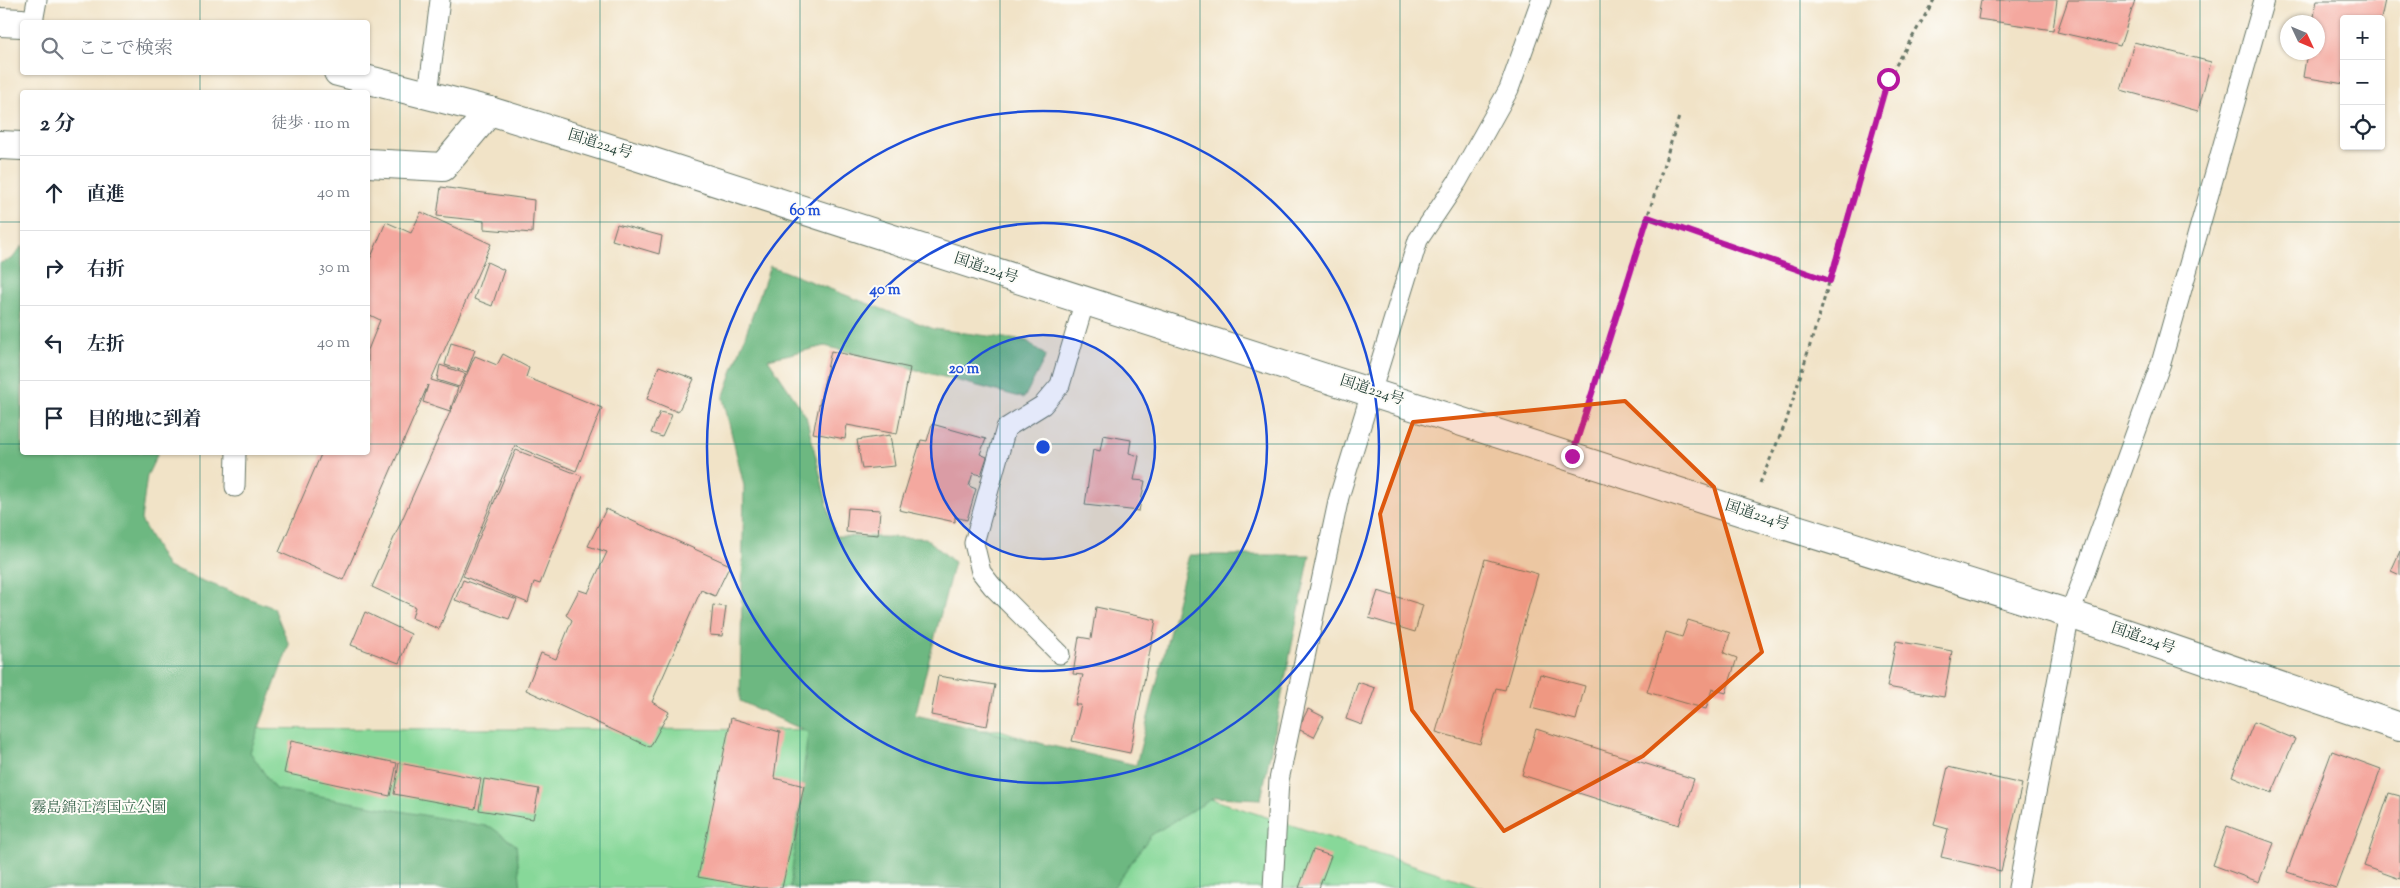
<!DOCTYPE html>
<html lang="ja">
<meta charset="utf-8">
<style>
body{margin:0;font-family:"Sorts Mill Goudy","Noto Serif JP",serif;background:#f6f6f7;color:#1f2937}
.controls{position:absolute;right:15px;top:15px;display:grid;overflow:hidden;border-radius:5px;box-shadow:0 1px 4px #0004}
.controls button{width:45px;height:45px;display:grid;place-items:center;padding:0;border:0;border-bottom:1px solid #e0e1e3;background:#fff;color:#1f2937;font:25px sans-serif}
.compass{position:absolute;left:2280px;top:15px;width:45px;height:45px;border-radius:50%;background:#fff;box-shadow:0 1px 4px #0004;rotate:134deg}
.stop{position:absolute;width:15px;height:15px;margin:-11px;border:4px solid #b5179e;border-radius:50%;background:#fff}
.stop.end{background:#b5179e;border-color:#fff;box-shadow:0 1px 5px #0008}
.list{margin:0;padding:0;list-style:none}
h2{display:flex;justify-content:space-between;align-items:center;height:65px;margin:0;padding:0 20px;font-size:21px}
h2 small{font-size:16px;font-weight:400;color:#747a83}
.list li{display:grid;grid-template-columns:32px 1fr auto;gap:15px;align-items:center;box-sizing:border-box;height:75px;padding:0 20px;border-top:1px solid #e0e1e3}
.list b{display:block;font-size:19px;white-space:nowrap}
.list em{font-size:16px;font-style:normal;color:#747a83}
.icon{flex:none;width:28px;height:28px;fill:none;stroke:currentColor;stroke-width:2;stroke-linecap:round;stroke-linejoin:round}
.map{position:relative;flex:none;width:2400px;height:888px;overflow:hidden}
.search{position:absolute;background:#fff;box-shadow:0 1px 4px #0004;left:20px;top:20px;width:350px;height:55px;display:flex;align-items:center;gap:12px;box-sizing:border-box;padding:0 18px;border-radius:5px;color:#747a83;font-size:19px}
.panel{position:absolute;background:#fff;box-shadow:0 1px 4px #0004;left:20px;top:90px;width:350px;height:365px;border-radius:5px}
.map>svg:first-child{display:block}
.green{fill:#87d899;stroke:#538a66}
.forest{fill:#6db881;stroke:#467a5a}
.building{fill:#f4a89f}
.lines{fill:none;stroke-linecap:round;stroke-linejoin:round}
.service-casing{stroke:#687767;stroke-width:21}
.minor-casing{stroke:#687767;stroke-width:30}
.trunk-casing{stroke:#687767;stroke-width:30}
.path{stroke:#687767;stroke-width:3;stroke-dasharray:4 4;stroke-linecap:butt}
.service{stroke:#fff;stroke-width:19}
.minor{stroke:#fff;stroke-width:28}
.trunk{stroke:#fff;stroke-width:28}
.route{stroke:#b5179e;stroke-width:6}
.marked{fill:#de580e;fill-opacity:0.2;stroke:#de580e;stroke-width:4;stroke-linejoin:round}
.grid{fill:none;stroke:#0f766e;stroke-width:1;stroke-opacity:0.55}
.ring{fill:none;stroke:#1d4ed8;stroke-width:2.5}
.labels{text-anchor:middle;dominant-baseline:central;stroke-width:4;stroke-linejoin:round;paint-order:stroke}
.street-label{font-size:15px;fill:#1f3d34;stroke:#fdfcf7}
.park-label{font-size:15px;fill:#39644d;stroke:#fdfcf7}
.centre{fill:#1d4ed8;stroke:#fdfcf7;stroke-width:2.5}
.ring-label{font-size:15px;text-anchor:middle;font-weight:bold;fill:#1d4ed8;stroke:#fdfcf7;stroke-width:4;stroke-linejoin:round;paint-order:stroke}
</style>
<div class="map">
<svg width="2400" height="888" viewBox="0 0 2400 888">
<rect width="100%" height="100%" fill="#fdfcf7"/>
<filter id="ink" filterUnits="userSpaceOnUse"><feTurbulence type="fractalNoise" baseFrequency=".02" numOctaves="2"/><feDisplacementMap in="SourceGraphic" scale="10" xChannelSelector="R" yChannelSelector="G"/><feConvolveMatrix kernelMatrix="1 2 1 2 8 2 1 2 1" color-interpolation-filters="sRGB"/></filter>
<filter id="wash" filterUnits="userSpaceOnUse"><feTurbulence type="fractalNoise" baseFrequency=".0096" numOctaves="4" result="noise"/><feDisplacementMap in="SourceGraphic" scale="20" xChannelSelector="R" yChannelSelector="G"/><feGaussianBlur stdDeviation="1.12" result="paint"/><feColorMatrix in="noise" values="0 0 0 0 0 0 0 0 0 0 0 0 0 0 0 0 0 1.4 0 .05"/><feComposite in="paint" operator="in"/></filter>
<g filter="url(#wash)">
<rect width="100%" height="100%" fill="#f1e3c7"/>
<path class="green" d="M0 717 39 728 1000 730 1484 888H0Z"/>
<path class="forest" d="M22 246V452L158 453 147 476 141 520 167 567 274 608 289 645 250 752 275 789 491 827 516 845 521 888H0V263L12 259Z
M770 266 934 329 1027 341 1046 356 1024 398 825 346 768 359 806 416 835 536 926 538 954 562 915 715 1136 765 1189 555H1310L1261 799 1215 797 1151 835 1113 888H790L808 732 740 701 744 486 723 398Z"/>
<g id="blocks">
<path class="building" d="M1981 0H2057L2053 30 1978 19Z
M2068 0H2135L2120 46 2057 32Z
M2317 0H2385L2381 19H2344V84L2303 77 2307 52H2318V22H2313Z
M2134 42 2211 62 2198 111 2121 90Z
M441 187 534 200 532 233 484 229V221L437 216Z
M421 212 491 244 431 380 458 388 450 411 423 402 428 385 343 580 279 552 322 452H368V350L380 320 368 314V264L386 222 411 233Z
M617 224 662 236 659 254 612 240Z
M487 262 504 270 492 306 474 299Z
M451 343 475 350 467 372 445 365Z
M831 351 910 368 897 434 847 425 845 439 813 433Z
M503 354 529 368 526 377 602 408 576 471 515 446 439 629 412 618 415 607 372 587 475 356 497 365Z
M440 365 466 374 459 387 437 380Z
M659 366 694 379 678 412 647 399Z
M660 412 672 415 662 437 651 433Z
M932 424 986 439 980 454 987 457 981 475 973 473 969 486 976 489 967 520 955 517V522L899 510 921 440 927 441Z
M890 435 895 466 862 469 857 440Z
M1103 435 1131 440 1129 453 1139 456 1134 480 1145 481 1139 511 1085 505 1093 449 1100 451Z
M516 450 582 476 540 584 534 582 528 603 463 576Z
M848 508 880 510 878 535 846 532Z
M606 509 730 565 715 596 701 590 652 702 669 712 650 747 526 690 541 653 556 659 572 620 566 615 579 590 588 593 607 552 588 546Z
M2400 551V575L2391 571Z
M1485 559 1538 574 1505 690 1496 688 1480 744 1436 732Z
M463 580 517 600 509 619 455 600Z
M1378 591 1423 605 1415 632 1369 618Z
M713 605 726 607 722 636 710 635Z
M1096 607 1156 620 1130 753 1072 741 1081 705H1075L1083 675 1073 674 1079 637 1091 639Z
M365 612 411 634 399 663 351 645Z
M1688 620 1730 633 1724 653 1737 658 1726 693 1712 689 1706 709 1647 692 1666 632 1682 637Z
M1896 641 1952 651 1944 697 1887 687Z
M1540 674 1585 686 1576 720 1531 708Z
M938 676 995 685 987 726 931 715Z
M1358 682 1375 688 1362 725 1346 719Z
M1308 709 1324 717 1314 737 1298 729Z
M731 718 780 732 774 778 804 786 782 888H760L698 877Z
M2254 722 2295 739 2272 793 2232 776Z
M1536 729 1694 779 1679 825 1522 775Z
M291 741 397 763 390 796 284 773Z
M2332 751 2381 769 2336 888 2287 872Z
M399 763 481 779 475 809 394 794Z
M1948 767 2022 784 2001 871 1941 857 1948 829 1934 825Z
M484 779 539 789 533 819 479 810Z
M2389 793 2400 796V879L2364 866Z
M2227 826 2274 843 2259 882 2213 865Z
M1313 850 1331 856 1319 888H1299Z"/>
</g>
</g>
<g filter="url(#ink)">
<use href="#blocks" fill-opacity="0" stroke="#687767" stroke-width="1"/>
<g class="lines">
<g class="service-casing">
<path id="service" d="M33 22 37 0
M428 94 440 0
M235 487 236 452
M1060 654 992 586 981 572 974 543 1006 428 1043 405 1060 385 1085 300
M1273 888 1279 780 1339 497 1418 240 1457 182 1509 89 1541 0
M2018 888 2070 614 2161 363 2264 0"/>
</g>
<g class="minor-casing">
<path id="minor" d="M0 145 22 146
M368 163 443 167 490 111"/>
</g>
<g class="trunk-casing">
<path id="trunk" d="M0 22 22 23
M338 72 490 111 632 155 1748 514 2070 614 2400 727"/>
</g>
<path class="path" d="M1648 217 1830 281
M1581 427 1679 117
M1760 483 1786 422 1821 310 1888 79 1934 0"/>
<use href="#service" class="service"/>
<use href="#minor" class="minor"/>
<use href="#trunk" class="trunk"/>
</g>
</g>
<g class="lines" filter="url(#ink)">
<path class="route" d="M1572 456 1648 217 1830 281 1888 79"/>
</g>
<path class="marked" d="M1625 401 1714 487 1762 652 1643 756 1504 831 1412 710 1380 514 1413 422Z"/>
<path class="grid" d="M200 0V22M400 0V888M600 0V888M800 0V888M1000 0V888M1200 0V888M1400 0V888M1600 0V888M1800 0V888M2000 0V888M2200 0V888M200 72V92M0 222H22M368 222H2400M0 444H22M368 444H2400M200 452V888M0 666H2400"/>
<circle cx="1043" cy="447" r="112" fill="#1d4ed8" fill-opacity=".12"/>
<g class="ring">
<circle cx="1043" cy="447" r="112"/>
<circle cx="1043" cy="447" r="224"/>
<circle cx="1043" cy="447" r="336"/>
</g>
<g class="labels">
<g class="street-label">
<text transform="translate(600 145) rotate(17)">国道224号</text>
<text transform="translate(986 269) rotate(18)">国道224号</text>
<text transform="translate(1372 391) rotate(18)">国道224号</text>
<text transform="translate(1757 516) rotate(18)">国道224号</text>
<text transform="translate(2143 639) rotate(19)">国道224号</text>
</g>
<g class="park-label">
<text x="99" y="808">霧島錦江湾国立公園</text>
</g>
</g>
<circle cx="1043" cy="447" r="8" class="centre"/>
<g class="ring-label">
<text x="805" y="215">60 m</text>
<text x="885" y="294">40 m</text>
<text x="964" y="373">20 m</text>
</g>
</svg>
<div class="controls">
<button>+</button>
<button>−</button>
<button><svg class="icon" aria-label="locate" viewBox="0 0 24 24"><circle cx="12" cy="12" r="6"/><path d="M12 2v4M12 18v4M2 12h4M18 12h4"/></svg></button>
</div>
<svg class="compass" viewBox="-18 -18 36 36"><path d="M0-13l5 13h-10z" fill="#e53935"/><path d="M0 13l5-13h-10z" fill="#747a83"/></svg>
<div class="stop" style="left:1888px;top:79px"></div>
<div class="stop end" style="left:1572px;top:456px"></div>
<div class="search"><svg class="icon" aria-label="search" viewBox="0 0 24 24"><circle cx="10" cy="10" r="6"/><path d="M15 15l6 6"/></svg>ここで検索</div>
<section class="panel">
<h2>2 分<small>徒歩 · 110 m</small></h2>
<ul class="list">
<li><svg class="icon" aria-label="ahead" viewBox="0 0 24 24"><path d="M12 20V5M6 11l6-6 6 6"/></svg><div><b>直進</b></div><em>40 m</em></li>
<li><svg class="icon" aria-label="right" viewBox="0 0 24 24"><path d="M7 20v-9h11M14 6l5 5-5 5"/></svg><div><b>右折</b></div><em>30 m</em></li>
<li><svg class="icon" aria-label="left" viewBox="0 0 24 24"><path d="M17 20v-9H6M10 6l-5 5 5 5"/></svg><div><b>左折</b></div><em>40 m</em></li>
<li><svg class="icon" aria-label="arrive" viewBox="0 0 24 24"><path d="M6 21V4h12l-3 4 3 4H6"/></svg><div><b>目的地に到着</b></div></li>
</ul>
</section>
</div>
